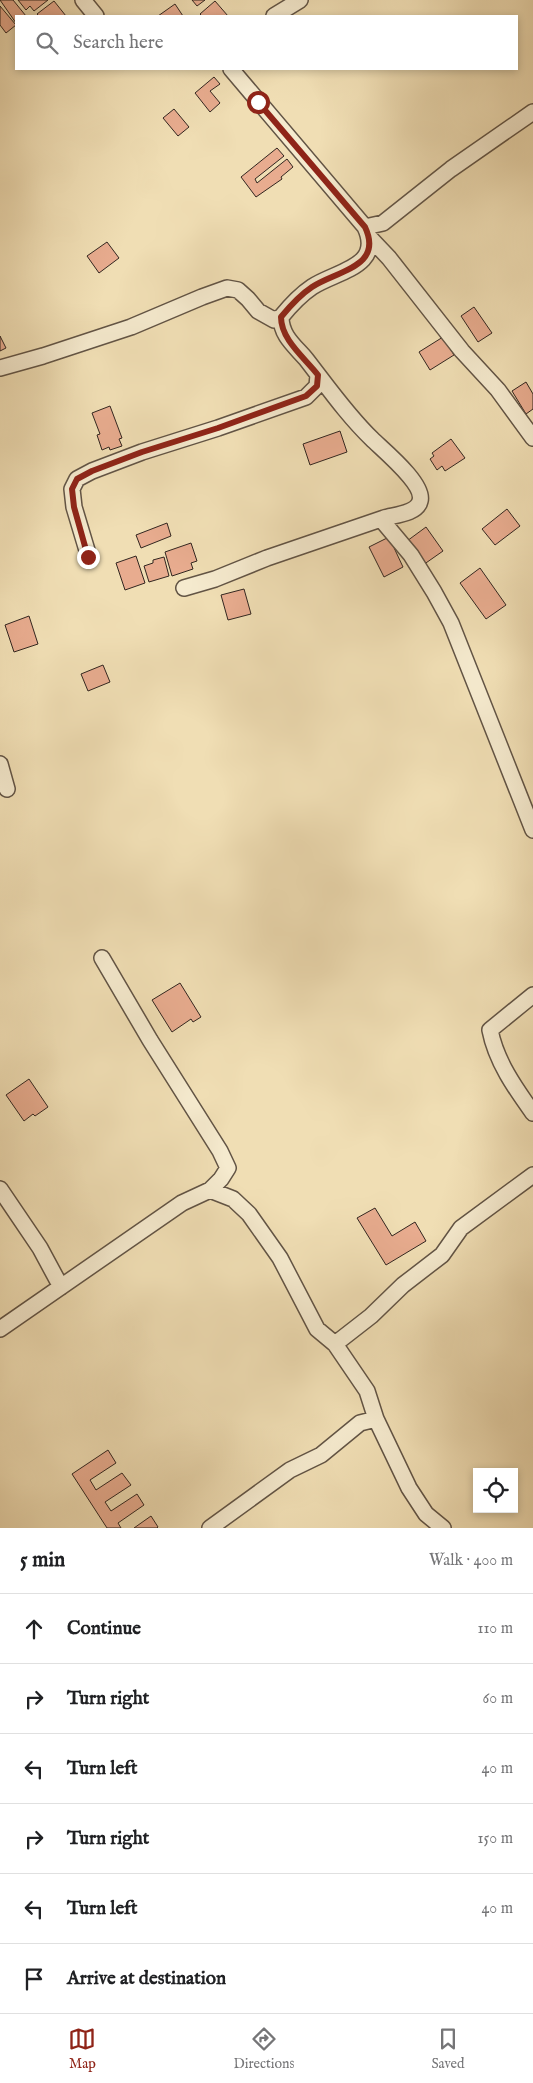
<!DOCTYPE html>
<meta charset="utf-8">
<style>
body{margin:0;font-family:"IM FELL English",serif;background:#f6f6f6;color:#202124}
.controls{position:absolute;right:15px;bottom:15px;display:grid;overflow:hidden;border-radius:0px;box-shadow:0 2px 8px #0003}
.controls button{width:45px;height:45px;display:grid;place-items:center;padding:0;border:0;border-bottom:1px solid #e0e0e0;background:#fff;color:#202124;font:25px sans-serif}
.stop{position:absolute;width:15px;height:15px;margin:-11px;border:4px solid #8f2418;border-radius:50%;background:#fff}
.stop.end{background:#8f2418;border-color:#fff;box-shadow:0 1px 5px #0008}
.list{margin:0;padding:0;list-style:none}
h2{display:flex;justify-content:space-between;align-items:center;height:65px;margin:0;padding:0 20px;font-size:21px}
h2 small{font-size:16px;font-weight:400;color:#757577}
.list li{display:grid;grid-template-columns:32px 1fr auto;gap:15px;align-items:center;box-sizing:border-box;height:70px;padding:0 20px;border-top:1px solid #e0e0e0}
.list b{display:block;font-size:19px;white-space:nowrap}
.list em{font-size:16px;font-style:normal;color:#757577}
.icon{flex:none;width:28px;height:28px;fill:none;stroke:currentColor;stroke-width:2;stroke-linecap:round;stroke-linejoin:round}
.map{position:relative;flex:none;width:533px;height:1528px;overflow:hidden}
.search{position:absolute;background:#fff;box-shadow:0 2px 8px #0003;left:15px;right:15px;top:15px;height:55px;display:flex;align-items:center;gap:12px;box-sizing:border-box;padding:0 18px;border-radius:0px;color:#757577;font-size:19px}
.sheet{height:485px;background:#fff}
nav{display:flex;justify-content:space-around;align-items:center;box-sizing:border-box;height:70px;border-top:1px solid #e0e0e0;background:#fff;font-size:14px;color:#757577}
nav a{display:grid;justify-items:center;gap:2px}
nav .on{color:#8f2418}
.map>svg:first-child{display:block}
.building{fill:#e8ac8f;stroke:#322620}
.lines{fill:none;stroke-linecap:round;stroke-linejoin:round}
.minor-casing{stroke:#625445;stroke-width:18}
.minor{stroke:#f5eace;stroke-width:15}
.route{stroke:#8f2418;stroke-width:6}
</style>
<div class="map">
<svg width="533" height="1528" viewBox="0 0 533 1528">
<rect width="100%" height="100%" fill="#f0deb4"/>
<filter id="stains"><feTurbulence type="fractalNoise" baseFrequency=".004" numOctaves="4"/><feColorMatrix values="0 0 0 0 .2 0 0 0 0 .09 0 0 0 0 .02 0 0 0 .5 -.17"/></filter>
<radialGradient id="worn" r=".72"><stop offset=".6" stop-color="#630" stop-opacity="0"/><stop offset="1" stop-color="#630" stop-opacity=".3"/></radialGradient>
<path class="building" d="M0 0H13L26 16H16V23Z
M18 0H48L34 11 30 6 26 10Z
M192 0H205L197 6Z
M54 1 66 16H39L37 14Z
M215 1 228 16H202L200 14Z
M175 4 183 16H158Z
M0 6 16 25 6 33 0 25Z
M214 77 220 84 210 91 220 103 210 112 195 93Z
M174 109 189 127 178 136 163 118Z
M277 148 284 156 255 179 257 183 287 159 293 167 281 177 282 179 256 197 241 177Z
M107 242 119 258 99 273 87 256Z
M474 307 492 333 478 342 461 316Z
M0 336 6 348 0 351Z
M443 337 454 355 430 370 419 352Z
M526 382 533 394V409L526 414 512 391Z
M110 406 122 438 119 439 122 446 110 450 109 447 102 450 97 435 100 434 92 413Z
M340 431 347 452 310 465 303 444Z
M451 439 465 458 445 471 442 466 437 470 430 459 434 456 432 453Z
M507 509 520 526 495 545 482 529Z
M167 523 171 536 141 548 136 535Z
M426 527 443 551 423 565 407 541Z
M389 537 403 567 384 577 369 547Z
M191 543 197 561 191 563 193 569 172 576 165 552Z
M136 556 145 583 125 590 116 563Z
M164 557 169 576 149 582 144 566 153 563V560Z
M480 568 506 605 486 619 460 583Z
M244 589 251 614 228 620 221 595Z
M29 616 38 644 14 652 5 625Z
M103 665 110 682 88 691 81 674Z
M180 983 201 1017 193 1022 191 1019 172 1032 152 1000Z
M29 1079 48 1107 35 1116 33 1114 24 1121 6 1095Z
M375 1208 392 1236 415 1222 426 1241 386 1265 357 1218Z
M108 1450 116 1463 90 1480 96 1490 122 1473 131 1485 105 1502 111 1511 137 1494 144 1505 118 1523 121 1528H107L72 1474Z
M151 1516 158 1527 157 1528H134Z"/>
<g class="lines">
<g class="minor-casing">
<path id="minor" d="M83 0 96 16
M274 16 300 0
M231 69 365 227C384 267 336 271 312 287 300 295 290 306 281 317 281 336 295 346 306 359 327 386 347 415 372 439 383 450 425 484 420 501 417 514 394 515 384 518L385 524 411 555 434 592 451 623 533 830
M365 227 383 223 451 169 533 112
M370 238 389 258 462 351 498 390 533 438
M0 368 43 356 131 327 202 297 227 288 238 290 248 299 258 311 274 320 281 317
M89 557 74 507 72 489 77 479 92 471 142 452 218 428 306 397 317 386 318 375
M184 588 215 579 267 558 384 518
M0 764 7 789
M102 958 150 1040 220 1151 228 1168 221 1179 210 1190
M533 995 490 1030C496 1061 515 1088 533 1113
M0 1189 40 1248 61 1287
M0 1329 182 1203 210 1190 233 1199 249 1214 280 1258 317 1329 335 1344 367 1391 376 1419 409 1488 426 1514 443 1528
M335 1344 371 1316 403 1285 442 1255 461 1228 533 1175
M210 1528 290 1470 321 1455 360 1423 376 1419"/>
</g>
<use href="#minor" class="minor"/>
</g>
<g class="lines">
<path class="route" d="M88 557 74 507 72 489 77 479 92 471 142 452 218 428 306 396 317 386 318 375C305 358 281 340 281 317 290 306 300 295 312 287 336 271 384 267 365 227L258 102"/>
</g>
<rect width="100%" height="100%" filter="url(#stains)"/>
<rect width="100%" height="100%" fill="url(#worn)"/>
</svg>
<div class="controls">
<button><svg class="icon" aria-label="locate" viewBox="0 0 24 24"><circle cx="12" cy="12" r="6"/><path d="M12 2v4M12 18v4M2 12h4M18 12h4"/></svg></button>
</div>
<div class="stop" style="left:258px;top:102px"></div>
<div class="stop end" style="left:88px;top:557px"></div>
<div class="search"><svg class="icon" aria-label="search" viewBox="0 0 24 24"><circle cx="10" cy="10" r="6"/><path d="M15 15l6 6"/></svg>Search here</div>
</div>
<section class="sheet">
<h2>5 min<small>Walk · 400 m</small></h2>
<ul class="list">
<li><svg class="icon" aria-label="ahead" viewBox="0 0 24 24"><path d="M12 20V5M6 11l6-6 6 6"/></svg><div><b>Continue</b></div><em>110 m</em></li>
<li><svg class="icon" aria-label="right" viewBox="0 0 24 24"><path d="M7 20v-9h11M14 6l5 5-5 5"/></svg><div><b>Turn right</b></div><em>60 m</em></li>
<li><svg class="icon" aria-label="left" viewBox="0 0 24 24"><path d="M17 20v-9H6M10 6l-5 5 5 5"/></svg><div><b>Turn left</b></div><em>40 m</em></li>
<li><svg class="icon" aria-label="right" viewBox="0 0 24 24"><path d="M7 20v-9h11M14 6l5 5-5 5"/></svg><div><b>Turn right</b></div><em>150 m</em></li>
<li><svg class="icon" aria-label="left" viewBox="0 0 24 24"><path d="M17 20v-9H6M10 6l-5 5 5 5"/></svg><div><b>Turn left</b></div><em>40 m</em></li>
<li><svg class="icon" aria-label="arrive" viewBox="0 0 24 24"><path d="M6 21V4h12l-3 4 3 4H6"/></svg><div><b>Arrive at destination</b></div></li>
</ul>
</section>
<nav>
<a class="on"><svg class="icon" aria-label="map" viewBox="0 0 24 24"><path d="M3 6l6-2 6 2 6-2v14l-6 2-6-2-6 2zM9 4v14M15 6v14"/></svg>Map</a>
<a><svg class="icon" aria-label="directions" viewBox="0 0 24 24"><path d="M12 3l9 9-9 9-9-9zM9 14v-3h6M13 9l2 2-2 2"/></svg>Directions</a>
<a><svg class="icon" aria-label="saved" viewBox="0 0 24 24"><path d="M7 4h10v16l-5-4-5 4z"/></svg>Saved</a>
</nav>
